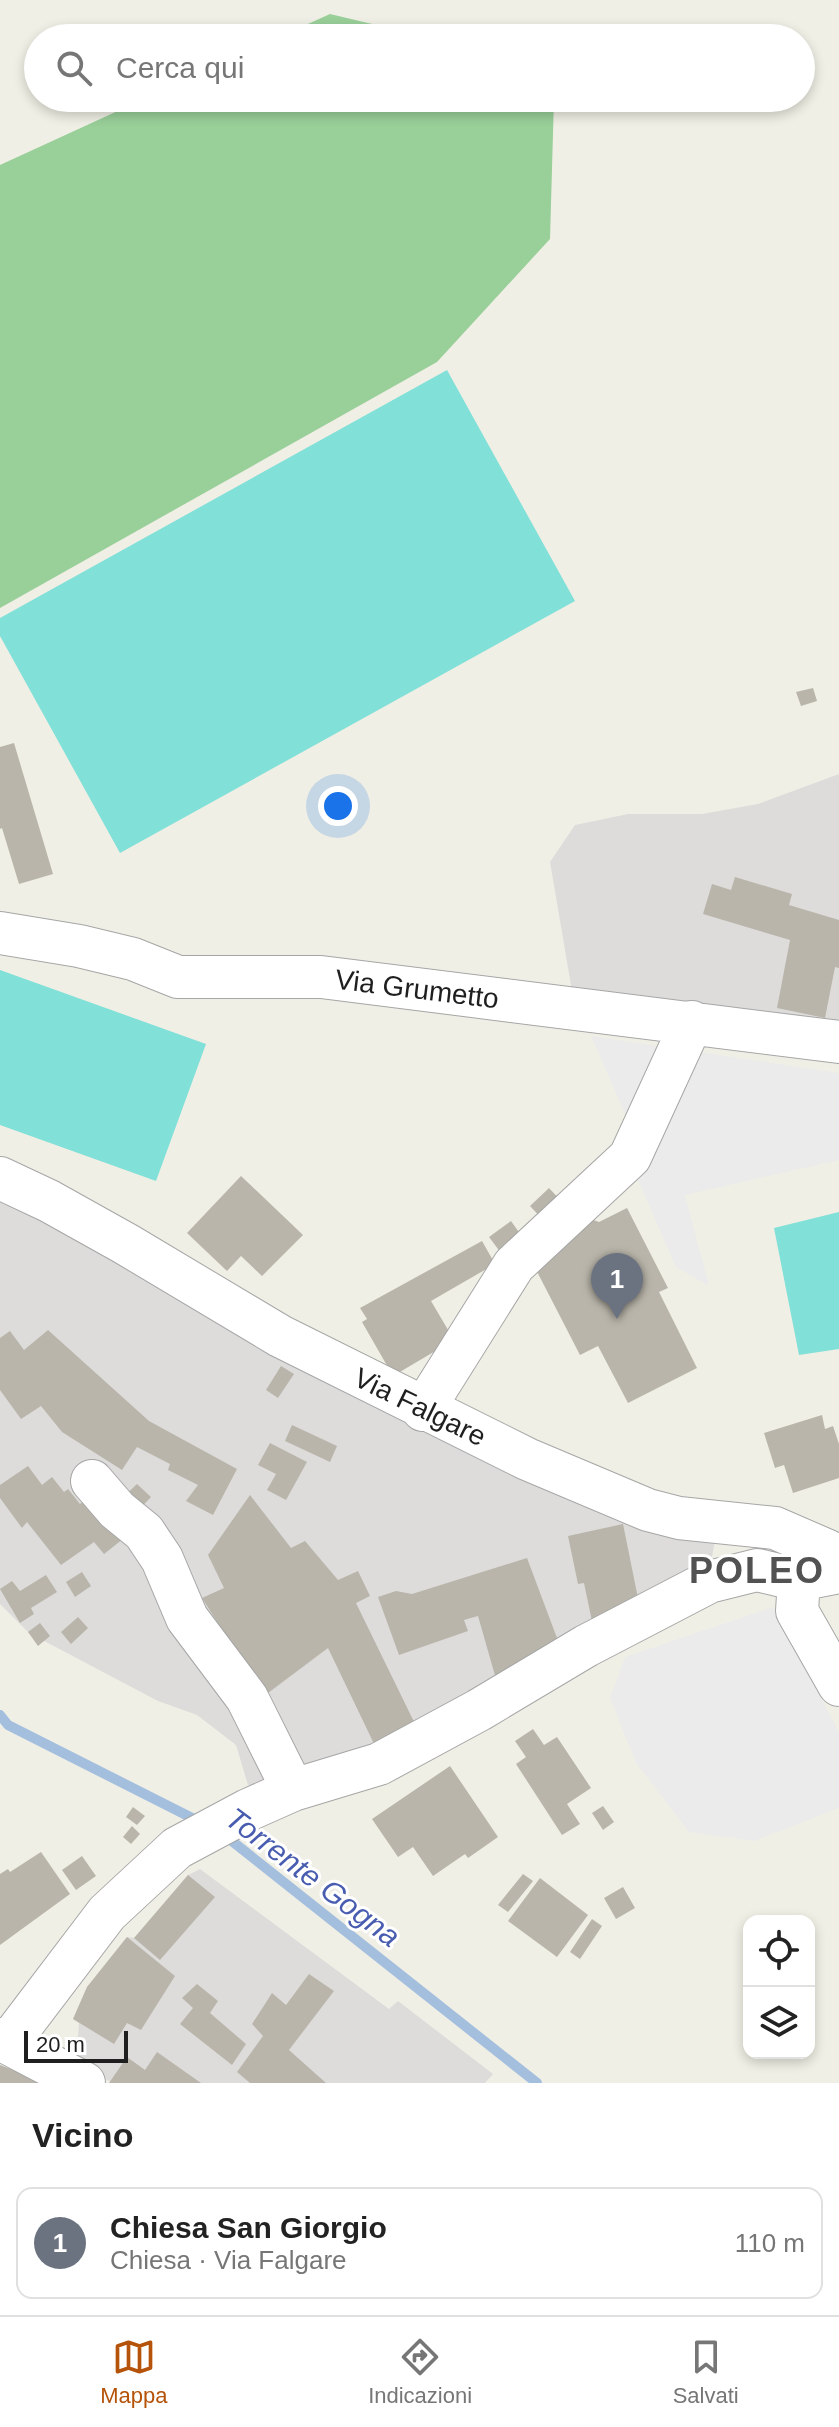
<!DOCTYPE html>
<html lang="it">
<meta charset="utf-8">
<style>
body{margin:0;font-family:Helvetica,sans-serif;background:#f6f6f6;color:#222}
.controls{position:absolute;right:24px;bottom:24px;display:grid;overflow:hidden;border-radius:16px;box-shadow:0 4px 12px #0003}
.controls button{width:72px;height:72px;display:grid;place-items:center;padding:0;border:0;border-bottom:2px solid #e0e0e0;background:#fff;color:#222;font:40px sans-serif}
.scale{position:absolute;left:24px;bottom:20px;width:104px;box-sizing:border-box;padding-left:8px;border:4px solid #1f1f1f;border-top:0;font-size:22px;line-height:28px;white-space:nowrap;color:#1f1f1f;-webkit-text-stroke:6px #fff;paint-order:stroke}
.you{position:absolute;left:338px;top:806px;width:28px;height:28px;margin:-20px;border:6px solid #fff;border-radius:50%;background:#1a73e8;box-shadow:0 0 0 12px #1a73e833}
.badge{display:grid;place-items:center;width:52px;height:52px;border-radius:50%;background:#b45309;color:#fff;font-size:26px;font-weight:700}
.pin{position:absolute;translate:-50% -66px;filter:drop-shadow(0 2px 4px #0008)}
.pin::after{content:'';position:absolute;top:42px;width:28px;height:24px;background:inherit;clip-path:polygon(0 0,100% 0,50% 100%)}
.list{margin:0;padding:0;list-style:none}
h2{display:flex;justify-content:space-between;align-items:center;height:104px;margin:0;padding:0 32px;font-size:34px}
h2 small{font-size:26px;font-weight:400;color:#767676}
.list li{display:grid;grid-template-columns:52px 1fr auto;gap:24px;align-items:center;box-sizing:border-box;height:112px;margin:0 16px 16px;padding:0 16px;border:2px solid #e0e0e0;border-radius:16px}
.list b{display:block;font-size:30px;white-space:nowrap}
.list p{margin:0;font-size:26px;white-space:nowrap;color:#767676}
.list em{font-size:26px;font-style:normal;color:#767676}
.icon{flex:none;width:44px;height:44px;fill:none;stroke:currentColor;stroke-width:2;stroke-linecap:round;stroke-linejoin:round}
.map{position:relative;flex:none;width:839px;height:2083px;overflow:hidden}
.search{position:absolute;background:#fff;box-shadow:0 4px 12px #0003;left:24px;right:24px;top:24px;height:88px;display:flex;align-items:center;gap:20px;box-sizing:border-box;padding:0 28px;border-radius:44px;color:#767676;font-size:30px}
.sheet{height:232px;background:#fff}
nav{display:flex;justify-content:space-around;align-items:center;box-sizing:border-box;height:112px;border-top:2px solid #e0e0e0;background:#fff;font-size:22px;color:#767676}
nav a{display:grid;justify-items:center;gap:4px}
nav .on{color:#b45309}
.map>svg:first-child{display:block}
.residential{fill:#dddcdb}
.forest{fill:#99cf99}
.pitch{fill:#81e0d8}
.parking{fill:#ebebeb}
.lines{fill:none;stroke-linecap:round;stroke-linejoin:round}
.stream{stroke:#a4bfde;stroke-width:10}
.building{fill:#b9b5aa}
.minor-casing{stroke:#a6a6a6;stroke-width:44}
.minor{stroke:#fff;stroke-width:42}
.labels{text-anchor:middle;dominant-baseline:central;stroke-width:6;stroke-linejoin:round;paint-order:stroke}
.street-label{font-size:28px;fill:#1f1f1f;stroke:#fff}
.water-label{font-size:30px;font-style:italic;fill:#495db0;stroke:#fff}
.district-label{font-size:36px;font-weight:bold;letter-spacing:2px;fill:#525252;stroke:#fff}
</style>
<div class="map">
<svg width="839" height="2083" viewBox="0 0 839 2083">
<rect width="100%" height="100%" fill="#f0efe5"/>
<path class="residential" d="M839 774V1029L572 991 550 862 575 825 628 814H702L758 804Z
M0 1189 716 1535 711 1562 557 1638 420 1732 267 1785H248L236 1745 197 1715 158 1701 29 1633 0 1604Z
M200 1869 389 2009 398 2001 493 2074 485 2083H113L76 2064 79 2023 73 2019 87 1987 127 1937 135 1938 188 1875Z"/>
<path class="forest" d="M330 14 431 38H277Z
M146 98H554L550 239 437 362 0 608V165Z"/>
<path class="pitch" d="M447 370 575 601 120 853 0 636V618Z
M0 970 206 1044 156 1181 0 1125Z
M839 1212V1349L799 1355 774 1228Z"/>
<path class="parking" d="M591 1036 839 1073V1160L685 1195 709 1286 676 1267 639 1183 626 1116Z
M773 1607 839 1732V1808L754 1841 689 1832 636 1763 610 1698 625 1657Z"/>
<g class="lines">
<path class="stream" d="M0 1715 8 1725 202 1823
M223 1834 537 2083"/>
</g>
<path class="building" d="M813 688 817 701 801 706 796 692Z
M14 743 53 874 19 884 2 828 0 829V747Z
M735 877 792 894 789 905 839 920V968L835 967 825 1018 777 1008 790 940 703 914 712 884 731 890Z
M241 1176 303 1235 262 1276 241 1256 227 1271 187 1233Z
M549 1188 567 1207 547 1224 530 1206Z
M627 1208 668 1288 659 1292 697 1368 628 1403 598 1346 580 1355 530 1258 580 1215 599 1222Z
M511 1221 526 1242 504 1257 489 1237Z
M482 1241 495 1264 431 1301 454 1340 393 1376 362 1322 367 1319 360 1308Z
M48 1330 149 1421 237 1469 213 1515 186 1501 198 1485 168 1470 170 1464 137 1447 122 1470 62 1432 41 1406 21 1419 0 1390V1338L10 1331 24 1350Z
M281 1366 294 1374 278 1398 266 1390Z
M822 1415 825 1429 833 1426 839 1444V1478L793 1493 784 1465 775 1468 764 1433Z
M292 1425 337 1446 330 1462 285 1441Z
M270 1443 307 1462 286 1500 267 1490 276 1474 258 1465Z
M28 1466 42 1485 52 1477 64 1492 68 1489 80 1504 94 1493 128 1535 104 1554 94 1542 61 1565 27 1522 22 1528 0 1498V1485Z
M137 1484 151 1497 132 1517 117 1503Z
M250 1495 291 1548 305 1541 338 1580 358 1571 370 1596 356 1603 418 1730 377 1750 328 1648 264 1696 202 1598 224 1588 208 1555Z
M623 1524 641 1613 594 1631 584 1583 578 1584 568 1536Z
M527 1558 557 1638 496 1679 478 1616 464 1620 468 1631 399 1655 378 1597 396 1591 412 1594Z
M82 1572 91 1586 75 1597 66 1582Z
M46 1575 57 1592 31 1608 34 1614 20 1623 0 1589 12 1581 20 1591Z
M78 1617 88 1628 71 1644 61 1632Z
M40 1623 50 1636 38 1646 28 1632Z
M533 1729 544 1745 557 1737 591 1788 567 1804 580 1824 562 1835 516 1764 526 1757 515 1741Z
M450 1766 498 1837 468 1858 465 1854 433 1876 413 1847 398 1857 372 1819Z
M603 1806 614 1822 603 1830 592 1813Z
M133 1807 145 1816 137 1825 126 1817Z
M132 1826 140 1834 131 1844 123 1837Z
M41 1852 70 1894 0 1945V1874L8 1869 10 1872Z
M82 1856 96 1876 76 1890 62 1870Z
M523 1874 533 1881 508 1912 498 1905Z
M188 1875 215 1897 160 1960 134 1938Z
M540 1878 588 1915 557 1957 508 1921Z
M623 1887 635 1908 616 1919 604 1898Z
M592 1919 602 1926 580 1959 570 1952Z
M127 1937 175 1976 141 2030 127 2023 114 2044 73 2019 87 1987Z
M309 1974 334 1991 289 2050 326 2083H250L237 2072 263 2036 252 2024 272 1993 286 2005Z
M197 1984 218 2001 210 2013 246 2044 232 2065 180 2024 193 2008 182 1998Z
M157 2052 201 2083H109L127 2057 145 2070Z
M0 2065 46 2083H0Z"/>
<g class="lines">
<g class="minor-casing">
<path id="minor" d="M0 933 79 946 133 959 178 977H321L839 1042
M0 1178 49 1201 126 1244 280 1336 527 1459 648 1510 679 1518 775 1528 828 1551 799 1580
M423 1410 514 1265 630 1157 692 1022
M92 1481 117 1510 144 1532 162 1559 187 1618 247 1698 293 1790
M799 1580 797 1611 839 1685
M0 2039 84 2083
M9 2042 107 1913 177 1848 248 1810 293 1790 379 1764 479 1710 586 1646 709 1582 757 1570 799 1580 839 1572"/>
</g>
<use href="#minor" class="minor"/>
</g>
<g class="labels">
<g class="street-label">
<text transform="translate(417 989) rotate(7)">Via Grumetto</text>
<text transform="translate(420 1407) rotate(26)">Via Falgare</text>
</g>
<g class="water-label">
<text transform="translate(313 1877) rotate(37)">Torrente Gogna</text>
</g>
<g class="district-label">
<text x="757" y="1570">POLEO</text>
</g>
</g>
</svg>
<div class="controls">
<button><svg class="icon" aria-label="locate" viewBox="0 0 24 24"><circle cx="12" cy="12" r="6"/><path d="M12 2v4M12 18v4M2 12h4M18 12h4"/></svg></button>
<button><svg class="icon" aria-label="layers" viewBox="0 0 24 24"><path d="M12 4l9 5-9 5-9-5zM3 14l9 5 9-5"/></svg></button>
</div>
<div class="scale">20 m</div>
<div class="you"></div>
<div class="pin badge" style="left:617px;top:1319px;background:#6b7280">1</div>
<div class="search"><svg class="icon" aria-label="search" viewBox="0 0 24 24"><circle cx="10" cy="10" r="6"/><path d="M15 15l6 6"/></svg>Cerca qui</div>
</div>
<section class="sheet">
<h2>Vicino<small></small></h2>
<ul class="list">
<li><span class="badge" style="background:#6b7280">1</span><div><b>Chiesa San Giorgio</b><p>Chiesa · Via Falgare</p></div><em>110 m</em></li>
</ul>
</section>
<nav>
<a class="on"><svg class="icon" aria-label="map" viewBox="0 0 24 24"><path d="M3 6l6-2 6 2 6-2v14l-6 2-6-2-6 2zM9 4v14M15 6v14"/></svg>Mappa</a>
<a><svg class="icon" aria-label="directions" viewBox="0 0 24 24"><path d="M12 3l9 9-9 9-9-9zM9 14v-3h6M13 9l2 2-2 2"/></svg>Indicazioni</a>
<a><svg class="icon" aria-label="saved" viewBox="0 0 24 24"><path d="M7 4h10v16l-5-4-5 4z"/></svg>Salvati</a>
</nav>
